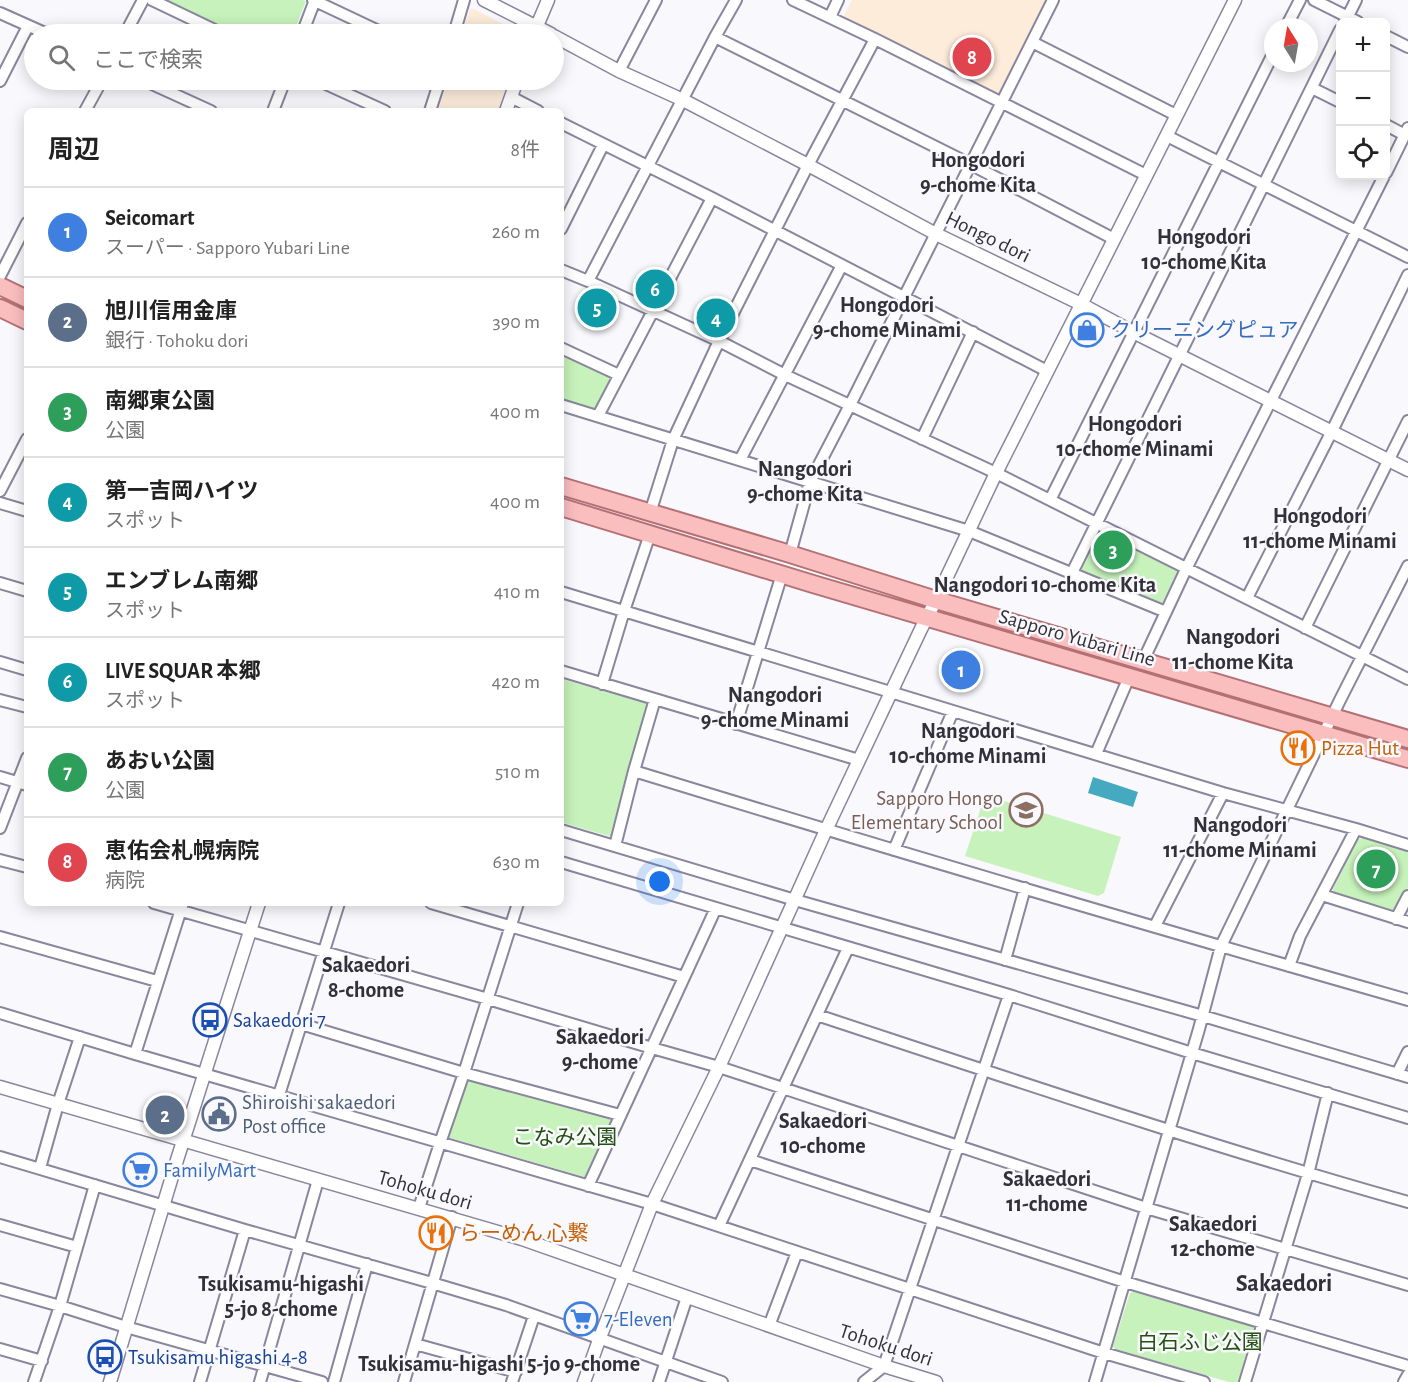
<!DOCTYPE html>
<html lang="ja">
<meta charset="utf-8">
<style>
body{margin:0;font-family:"Alegreya Sans","Noto Sans JP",sans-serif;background:#f2f2f2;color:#222}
.controls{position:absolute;right:18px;top:18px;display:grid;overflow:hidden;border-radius:9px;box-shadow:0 3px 15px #0003}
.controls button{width:54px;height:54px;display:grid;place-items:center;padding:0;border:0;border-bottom:2px solid #e0e0e0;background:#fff;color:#222;font:30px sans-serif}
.compass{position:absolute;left:1264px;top:18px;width:54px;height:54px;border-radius:50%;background:#fff;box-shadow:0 3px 15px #0003;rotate:349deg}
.you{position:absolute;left:660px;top:882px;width:21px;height:21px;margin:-15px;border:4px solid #fff;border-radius:50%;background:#1a73e8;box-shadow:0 0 0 9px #1a73e833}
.badge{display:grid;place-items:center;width:39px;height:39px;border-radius:50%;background:#1a73e8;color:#fff;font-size:20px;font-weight:700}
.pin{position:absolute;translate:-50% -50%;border:3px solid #fff;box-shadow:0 2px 6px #0006}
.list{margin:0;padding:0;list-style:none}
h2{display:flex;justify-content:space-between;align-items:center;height:78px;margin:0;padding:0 24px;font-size:26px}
h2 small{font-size:20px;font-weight:400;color:#767676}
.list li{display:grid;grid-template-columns:39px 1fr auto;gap:18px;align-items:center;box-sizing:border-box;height:90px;padding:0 24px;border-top:2px solid #e0e0e0}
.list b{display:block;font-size:22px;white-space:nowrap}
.list p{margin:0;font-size:20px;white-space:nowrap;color:#767676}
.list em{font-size:20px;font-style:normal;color:#767676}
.icon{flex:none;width:33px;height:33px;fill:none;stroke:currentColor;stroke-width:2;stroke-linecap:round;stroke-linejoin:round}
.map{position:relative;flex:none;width:1408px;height:1382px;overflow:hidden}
.search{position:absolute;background:#fff;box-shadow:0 3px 15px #0003;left:24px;top:24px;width:540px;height:66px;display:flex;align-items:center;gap:15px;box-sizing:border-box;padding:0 21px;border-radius:33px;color:#767676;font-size:22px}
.panel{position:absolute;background:#fff;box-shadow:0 3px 15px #0003;left:24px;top:108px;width:540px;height:798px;border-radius:9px}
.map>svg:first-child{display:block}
.medical{fill:#fdecda}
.green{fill:#c7f2bb}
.water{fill:#45a9bf}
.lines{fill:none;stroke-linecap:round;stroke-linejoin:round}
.minor-casing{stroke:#89869d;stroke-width:14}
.tertiary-casing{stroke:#89869d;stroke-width:15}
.primary-casing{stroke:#b37175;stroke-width:20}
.minor{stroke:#fff;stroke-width:10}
.tertiary{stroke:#fff;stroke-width:12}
.primary{stroke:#fbbebf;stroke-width:16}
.labels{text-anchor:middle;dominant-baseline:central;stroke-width:5;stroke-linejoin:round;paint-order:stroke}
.street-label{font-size:21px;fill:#32313a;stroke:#f9f8fd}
.shop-label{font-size:21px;fill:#366cbe;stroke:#f9f8fd;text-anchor:start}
.food-label{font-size:21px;fill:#c56008;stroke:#f9f8fd;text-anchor:start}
.education-label{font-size:21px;fill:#785e54;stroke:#f9f8fd;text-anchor:end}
.transit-label{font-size:21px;fill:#164399;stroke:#f9f8fd;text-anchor:start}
.service-label{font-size:21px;fill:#4e5e75;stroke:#f9f8fd;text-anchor:start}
.park-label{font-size:21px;fill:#245014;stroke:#f9f8fd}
.neighbourhood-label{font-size:22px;font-weight:bold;fill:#32313a;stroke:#f9f8fd}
.quarter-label{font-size:24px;font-weight:bold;fill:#32313a;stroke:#f9f8fd}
</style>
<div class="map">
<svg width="1408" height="1382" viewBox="0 0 1408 1382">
<rect width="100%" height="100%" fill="#f9f8fd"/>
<path class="medical" d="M852 0H1051L1000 96 845 19 844 15Z
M474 9 520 33V34H462L470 10Z
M448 80H509L498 111H438Z"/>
<path class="green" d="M160 0H303L306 1 293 34H238Z
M561 353 610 376 611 379 597 409 592 410 561 400Z
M1098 532 1176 569 1177 572 1162 603 1082 572 1081 568Z
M561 679 648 703 612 837 561 822Z
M985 795 1121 837 1104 893 1098 896 965 856Z
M1363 838 1408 851V888L1397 909 1393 911 1334 894 1333 889 1358 839Z
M469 1079 613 1118 585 1177 447 1137 466 1081Z
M1134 1292 1254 1327 1238 1382H1229L1115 1349 1113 1346 1130 1293Z"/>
<path class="water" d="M1093 777 1138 792 1133 807 1088 793Z"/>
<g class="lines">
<g class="minor-casing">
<path id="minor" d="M152 0 223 34
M313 0 385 34
M793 0 875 39 1146 175
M1314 0 1358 22
M0 13 47 34
M830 17 838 0
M1345 22 1356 0
M1286 27 1300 0
M125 34 143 0
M302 34 315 0
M454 34 464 0
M1386 36 1408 47
M715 37 970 164 1114 239
M1032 42 1176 115
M619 71 656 0
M143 80 211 111
M317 80 385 111
M0 81 28 26
M1312 88 1340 102
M511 97 538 111
M85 111 102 80
M273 111 285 80
M430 111 440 80
M561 123 712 198 1047 371
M1386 125 1405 135
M1167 136 1408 257
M1386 173 1408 128
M561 229 603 145
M561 270 588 281 719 341 785 375 996 473 1408 679
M0 276 27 223
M588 281 715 37 736 0
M561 348 619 375
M561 405 969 531 1166 612
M598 416 712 198
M922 439 973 332
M740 460 842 265
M0 491 27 439
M1050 500 1273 54
M0 503 27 511
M650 513 673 440 719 341 808 165 875 39
M790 554 810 482 850 405 1053 0
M1072 573 1340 30
M0 583 27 591
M561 592 1223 793 1356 829 1408 845
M1247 598 1332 431 1408 275
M1305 628 1408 421
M1143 661 1187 567 1384 176
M0 662 27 670
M561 671 859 760
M602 684 624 611 650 534
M0 700 27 707
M736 724 782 574
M1096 754 1129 677
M634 771C891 850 1149 926 1408 1000
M0 777 27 785
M0 828 27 758
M561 830 795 900 1203 1016 1408 1077
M615 846 634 771 655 699
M894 850 953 711
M0 860 27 867
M561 862 1009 995 1192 1053 1408 1118
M1322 895 1408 922
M154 903 488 999 652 1048 719 1067 1146 1208 1408 1285
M431 903 684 977
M1396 919 1408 896
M1155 926 1223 793
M0 937 157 981
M1005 960 1025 888
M1289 966 1300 936 1356 829
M0 1013 135 1054 652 1204 1104 1353 1204 1382
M817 1015C1014 1080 1209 1146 1408 1202
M301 1024 464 1073 620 1115
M135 1054 183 903
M1397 1074 1408 1052
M279 1095 339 903
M0 1157 245 1230 432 1283 506 1305 722 1382
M750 1160 1125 1282 1408 1366
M40 1168 58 1104 80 1037
M588 1186 716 908
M419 1208 440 1143 464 1073 518 903
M0 1225 77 1247
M719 1226 848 948
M0 1289 60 1306 126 1327 322 1382
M769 1326 797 1252
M415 1344 516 1372
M0 1349 42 1361
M34 1382 60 1306 95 1185
M200 1382 245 1230
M260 1382 318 1180
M334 1382 367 1264
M404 1382 452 1217
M512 1382 534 1316
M659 1382 687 1297
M864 1382 884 1366 1009 995
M1095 1382 1199 1029 1221 946 1340 700 1408 566
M1245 1382 1308 1174 1328 1093
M1404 1382 1408 1375"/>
</g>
<g class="tertiary-casing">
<path id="tertiary" d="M484 0 551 34
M534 33 548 0
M554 36 619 71 683 100 808 165 936 234 1081 304 1135 333 1408 470
M506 111 517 80
M0 1087 522 1239 884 1366 936 1382
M110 1382 177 1160 259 903
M584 1382 599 1340 652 1204 719 1067 826 830 921 629 936 600 996 473 1235 0"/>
</g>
<g class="primary-casing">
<path id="primary" d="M0 286 27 299
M0 308 27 321
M561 486 790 554 936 600 1408 739
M561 507 813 584 1408 759"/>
</g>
<use href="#minor" class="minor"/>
<use href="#tertiary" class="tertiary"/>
<use href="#primary" class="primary"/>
</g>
<defs>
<g id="shop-ring" transform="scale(1.725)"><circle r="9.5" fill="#f9f8fd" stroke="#3f7fe0" stroke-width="1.5"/><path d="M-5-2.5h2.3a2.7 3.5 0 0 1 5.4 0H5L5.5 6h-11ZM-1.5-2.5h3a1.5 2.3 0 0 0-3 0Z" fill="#3f7fe0"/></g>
<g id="restaurant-ring" transform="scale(1.725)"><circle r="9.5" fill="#f9f8fd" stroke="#e8710a" stroke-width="1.5"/><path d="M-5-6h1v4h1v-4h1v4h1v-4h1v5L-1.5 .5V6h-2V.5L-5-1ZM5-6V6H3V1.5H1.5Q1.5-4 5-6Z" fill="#e8710a"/></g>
<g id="school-ring" transform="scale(1.725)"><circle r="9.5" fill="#f9f8fd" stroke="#8d6e63" stroke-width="1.5"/><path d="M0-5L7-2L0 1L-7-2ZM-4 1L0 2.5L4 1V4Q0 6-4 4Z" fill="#8d6e63"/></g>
<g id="bus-ring" transform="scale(1.725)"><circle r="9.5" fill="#f9f8fd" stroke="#1a4fb4" stroke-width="1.5"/><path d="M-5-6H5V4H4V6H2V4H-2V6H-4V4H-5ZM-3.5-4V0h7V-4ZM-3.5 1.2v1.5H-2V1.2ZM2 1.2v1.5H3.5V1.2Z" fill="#1a4fb4"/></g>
<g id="civic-ring" transform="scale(1.725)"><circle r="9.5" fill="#f9f8fd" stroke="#5c6f8a" stroke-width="1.5"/><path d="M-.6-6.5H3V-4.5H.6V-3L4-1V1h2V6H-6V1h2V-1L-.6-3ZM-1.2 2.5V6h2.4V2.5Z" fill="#5c6f8a"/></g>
<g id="supermarket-ring" transform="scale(1.725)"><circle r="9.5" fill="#f9f8fd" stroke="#3f7fe0" stroke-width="1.5"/><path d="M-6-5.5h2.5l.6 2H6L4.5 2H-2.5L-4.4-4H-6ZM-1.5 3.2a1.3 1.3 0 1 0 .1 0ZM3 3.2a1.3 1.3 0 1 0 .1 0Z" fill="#3f7fe0"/></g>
</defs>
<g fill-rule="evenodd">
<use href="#shop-ring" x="1087" y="330"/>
<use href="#restaurant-ring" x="1298" y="748"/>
<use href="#school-ring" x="1026" y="810"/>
<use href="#bus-ring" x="210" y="1020"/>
<use href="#civic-ring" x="219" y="1114"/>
<use href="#supermarket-ring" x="140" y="1170"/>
<use href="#restaurant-ring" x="436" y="1233"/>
<use href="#supermarket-ring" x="581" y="1319"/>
<use href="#bus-ring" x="105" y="1357"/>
</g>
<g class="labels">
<g class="street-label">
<text transform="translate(988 237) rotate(26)">Hongo dori</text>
<text transform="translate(1077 638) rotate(16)">Sapporo Yubari Line</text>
<text transform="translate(425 1190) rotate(16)">Tohoku dori</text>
<text transform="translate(886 1345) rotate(18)">Tohoku dori</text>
</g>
<g class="shop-label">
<text x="1110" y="330">クリーニングピュア</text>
<text x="163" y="1170">FamilyMart</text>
<text x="604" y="1319">7-Eleven</text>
</g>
<g class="food-label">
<text x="1321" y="748">Pizza Hut</text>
<text x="459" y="1233">らーめん 心繋</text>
</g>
<g class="education-label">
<text x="1003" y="798">Sapporo Hongo<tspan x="1003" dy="24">Elementary School</tspan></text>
</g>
<g class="transit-label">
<text x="233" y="1020">Sakaedori 7</text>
<text x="128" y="1357">Tsukisamu higashi 4-8</text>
</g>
<g class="service-label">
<text x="242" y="1102">Shiroishi sakaedori<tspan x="242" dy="24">Post office</tspan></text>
</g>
<g class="park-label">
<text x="565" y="1137">こなみ公園</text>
<text x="1200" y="1342">白石ふじ公園</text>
</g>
<g class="neighbourhood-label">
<text x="978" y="160">Hongodori<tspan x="978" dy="25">9-chome Kita</tspan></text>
<text x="1204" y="237">Hongodori<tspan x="1204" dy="25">10-chome Kita</tspan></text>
<text x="887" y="305">Hongodori<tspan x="887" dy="25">9-chome Minami</tspan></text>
<text x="1135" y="424">Hongodori<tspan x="1135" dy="25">10-chome Minami</tspan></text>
<text x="805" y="469">Nangodori<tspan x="805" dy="25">9-chome Kita</tspan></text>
<text x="1320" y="516">Hongodori<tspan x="1320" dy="25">11-chome Minami</tspan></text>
<text x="1045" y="585">Nangodori 10-chome Kita</text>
<text x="1233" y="637">Nangodori<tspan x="1233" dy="25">11-chome Kita</tspan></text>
<text x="775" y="695">Nangodori<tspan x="775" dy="25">9-chome Minami</tspan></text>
<text x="968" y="731">Nangodori<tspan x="968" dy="25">10-chome Minami</tspan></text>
<text x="1240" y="825">Nangodori<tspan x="1240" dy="25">11-chome Minami</tspan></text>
<text x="366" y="965">Sakaedori<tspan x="366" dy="25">8-chome</tspan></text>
<text x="600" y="1037">Sakaedori<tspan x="600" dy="25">9-chome</tspan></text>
<text x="823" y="1121">Sakaedori<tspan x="823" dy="25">10-chome</tspan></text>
<text x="1047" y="1179">Sakaedori<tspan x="1047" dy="25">11-chome</tspan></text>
<text x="1213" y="1224">Sakaedori<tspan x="1213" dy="25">12-chome</tspan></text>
<text x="281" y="1284">Tsukisamu-higashi<tspan x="281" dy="25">5-jo 8-chome</tspan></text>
<text x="499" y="1364">Tsukisamu-higashi 5-jo 9-chome</text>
</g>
<g class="quarter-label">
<text x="1284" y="1284">Sakaedori</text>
</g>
</g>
</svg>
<div class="controls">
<button>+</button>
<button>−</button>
<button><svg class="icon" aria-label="locate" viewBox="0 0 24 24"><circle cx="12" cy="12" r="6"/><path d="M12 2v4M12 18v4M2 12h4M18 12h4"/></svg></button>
</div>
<svg class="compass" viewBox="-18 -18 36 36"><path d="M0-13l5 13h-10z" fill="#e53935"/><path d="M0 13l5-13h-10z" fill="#767676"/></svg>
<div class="you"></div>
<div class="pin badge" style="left:961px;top:670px;background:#3f7fe0">1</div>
<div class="pin badge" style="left:165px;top:1115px;background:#5c6f8a">2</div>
<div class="pin badge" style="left:1113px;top:550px;background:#2e9e5b">3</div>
<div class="pin badge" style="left:716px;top:318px;background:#0f9aa8">4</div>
<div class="pin badge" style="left:597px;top:308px;background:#0f9aa8">5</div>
<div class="pin badge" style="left:655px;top:289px;background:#0f9aa8">6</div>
<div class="pin badge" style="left:1376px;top:869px;background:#2e9e5b">7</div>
<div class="pin badge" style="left:972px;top:57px;background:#e0444e">8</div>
<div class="search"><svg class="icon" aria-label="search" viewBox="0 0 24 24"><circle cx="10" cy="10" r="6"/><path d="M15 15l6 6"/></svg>ここで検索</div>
<section class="panel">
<h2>周辺<small>8件</small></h2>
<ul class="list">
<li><span class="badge" style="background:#3f7fe0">1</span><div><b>Seicomart</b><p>スーパー · Sapporo Yubari Line</p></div><em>260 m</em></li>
<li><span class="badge" style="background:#5c6f8a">2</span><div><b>旭川信用金庫</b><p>銀行 · Tohoku dori</p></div><em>390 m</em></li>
<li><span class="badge" style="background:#2e9e5b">3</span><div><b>南郷東公園</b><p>公園</p></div><em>400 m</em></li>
<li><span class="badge" style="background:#0f9aa8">4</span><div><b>第一吉岡ハイツ</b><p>スポット</p></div><em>400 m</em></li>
<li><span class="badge" style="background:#0f9aa8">5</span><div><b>エンブレム南郷</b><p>スポット</p></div><em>410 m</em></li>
<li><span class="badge" style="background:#0f9aa8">6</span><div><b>LIVE SQUAR 本郷</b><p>スポット</p></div><em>420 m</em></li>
<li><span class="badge" style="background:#2e9e5b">7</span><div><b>あおい公園</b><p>公園</p></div><em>510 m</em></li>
<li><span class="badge" style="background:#e0444e">8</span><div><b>恵佑会札幌病院</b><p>病院</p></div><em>630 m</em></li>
</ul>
</section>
</div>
